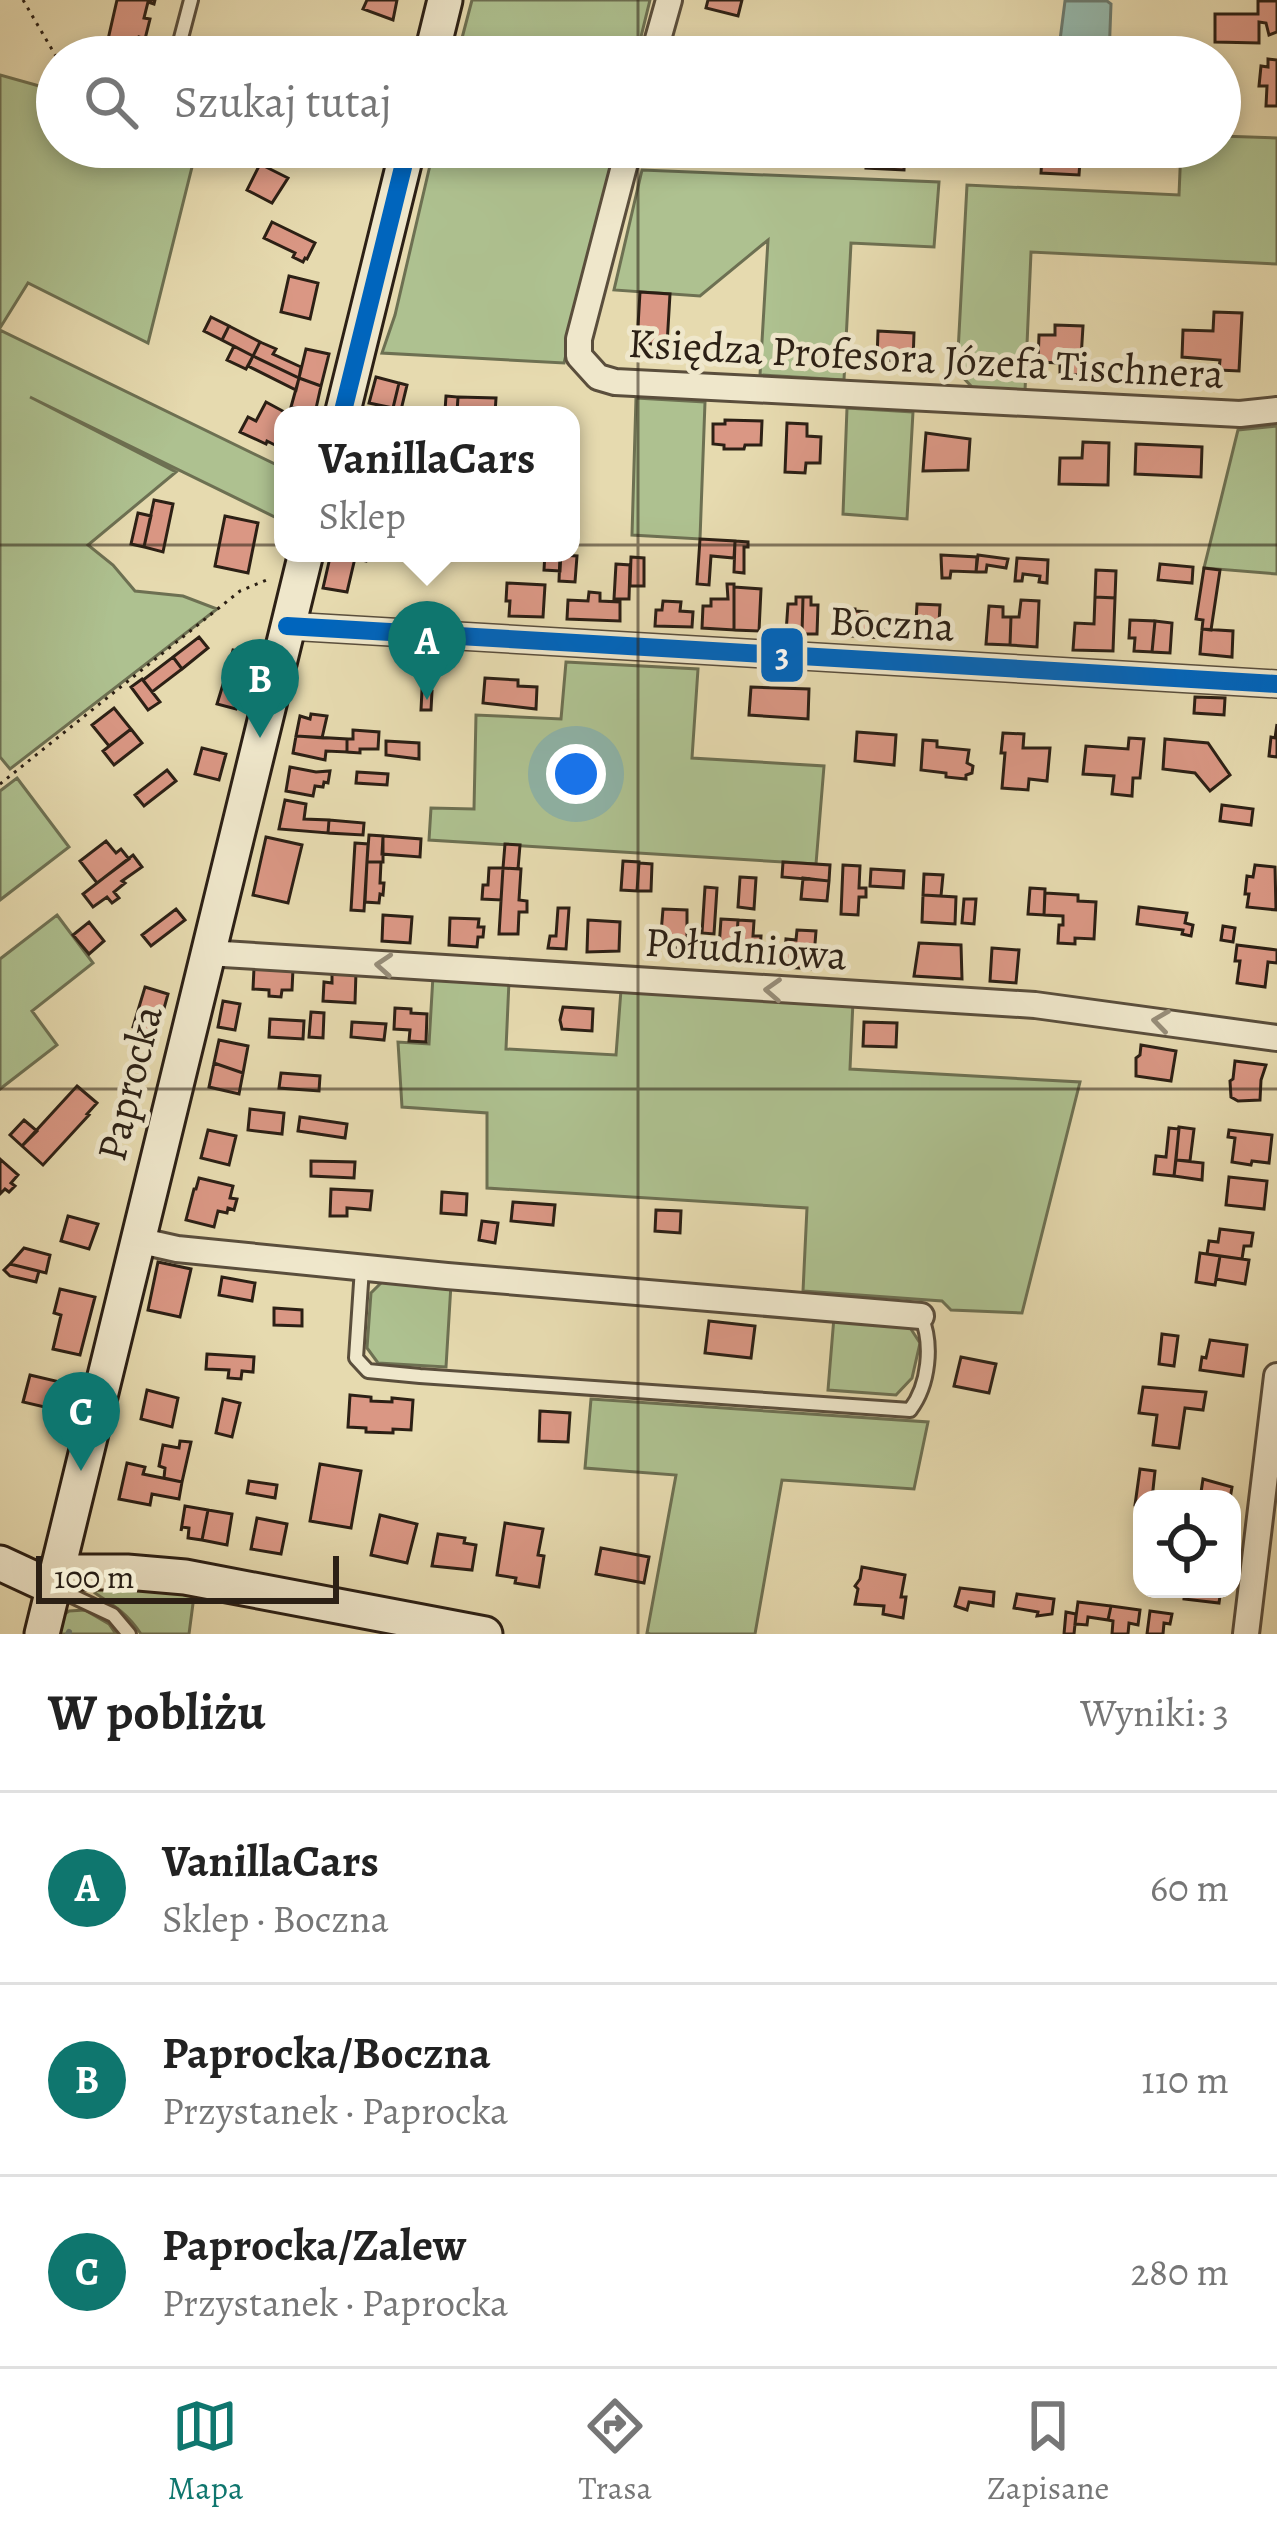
<!DOCTYPE html>
<html lang="pl">
<meta charset="utf-8">
<style>
body{margin:0;font-family:Alegreya,serif;background:#f6f6f6;color:#222}
.controls{position:absolute;right:36px;bottom:36px;display:grid;overflow:hidden;border-radius:24px;box-shadow:0 6px 18px #0003}
.controls button{width:108px;height:108px;display:grid;place-items:center;padding:0;border:0;border-bottom:3px solid #e0e0e0;background:#fff;color:#222;font:60px sans-serif}
.scale{position:absolute;left:36px;bottom:30px;width:303px;box-sizing:border-box;padding-left:12px;border:6px solid #2c2015;border-top:0;font-size:33px;line-height:42px;white-space:nowrap;color:#2c2015;-webkit-text-stroke:9px #efe7cb;paint-order:stroke}
.you{position:absolute;left:576px;top:774px;width:42px;height:42px;margin:-30px;border:9px solid #fff;border-radius:50%;background:#1a73e8;box-shadow:0 0 0 18px #1a73e833}
.badge{display:grid;place-items:center;width:78px;height:78px;border-radius:50%;background:#0f766e;color:#fff;font-size:39px;font-weight:700}
.pin{position:absolute;translate:-50% -99px;filter:drop-shadow(0 3px 6px #0008)}
.pin::after{content:'';position:absolute;top:63px;width:42px;height:36px;background:inherit;clip-path:polygon(0 0,100% 0,50% 100%)}
.popup{position:absolute;left:274px;top:406px;width:306px;height:156px;box-sizing:border-box;display:grid;place-content:center;border-radius:24px;background:#fff;filter:drop-shadow(0 3px 9px #0005);font-size:39px;white-space:nowrap;color:#767676}
.popup b{font-size:45px;color:#222}
.popup::after{content:'';position:absolute;left:50%;top:100%;margin-left:-24px;border:24px solid transparent;border-top-color:#fff}
.list{margin:0;padding:0;list-style:none}
h2{display:flex;justify-content:space-between;align-items:center;height:156px;margin:0;padding:0 48px;font-size:51px}
h2 small{font-size:39px;font-weight:400;color:#767676}
.list li{display:grid;grid-template-columns:78px 1fr auto;gap:36px;align-items:center;box-sizing:border-box;height:192px;padding:0 48px;border-top:3px solid #e0e0e0}
.list b{display:block;font-size:45px;white-space:nowrap}
.list p{margin:0;font-size:39px;white-space:nowrap;color:#767676}
.list em{font-size:39px;font-style:normal;color:#767676}
.icon{flex:none;width:66px;height:66px;fill:none;stroke:currentColor;stroke-width:2;stroke-linecap:round;stroke-linejoin:round}
.map{position:relative;flex:none;width:1277px;height:1634px;overflow:hidden}
.search{position:absolute;background:#fff;box-shadow:0 6px 18px #0003;left:36px;right:36px;top:36px;height:132px;display:flex;align-items:center;gap:30px;box-sizing:border-box;padding:0 42px;border-radius:66px;color:#767676;font-size:45px}
.sheet{height:732px;background:#fff}
nav{display:flex;justify-content:space-around;align-items:center;box-sizing:border-box;height:168px;border-top:3px solid #e0e0e0;background:#fff;font-size:33px;color:#767676}
nav a{display:grid;justify-items:center;gap:6px}
nav .on{color:#0f766e}
.map>svg:first-child{display:block}
.green{fill:#aec190;stroke:#6d7052;stroke-width:3}
.water{fill:#96baae;stroke:#6c7c71;stroke-width:3}
.lines{fill:none;stroke-linecap:round;stroke-linejoin:round}
.stream{stroke:#6c7c71;stroke-width:6}
.building{fill:#da9784;stroke:#2c2015;stroke-width:3}
.lane-casing{stroke:#5a4e3c;stroke-width:18}
.street-casing{stroke:#5a4e3c;stroke-width:30}
.secondary-casing{stroke:#2c2015;stroke-width:39}
.path{stroke:#2c2015;stroke-width:3;stroke-dasharray:3 6;stroke-linecap:butt}
.lane{stroke:#efe7cb;stroke-width:12}
.street{stroke:#efe7cb;stroke-width:24}
.secondary{stroke:#efe7cb;stroke-width:33}
.bus-1-casing{stroke:#efe7cb;stroke-width:27}
.bus-1{stroke:#0065bd;stroke-width:18}
.oneway{stroke:#978d79}
.grid{fill:none;stroke:#2c2015;stroke-width:3;stroke-opacity:0.55}
.labels{text-anchor:middle;dominant-baseline:central;stroke-width:10;stroke-linejoin:round;paint-order:stroke}
.street-label{font-size:42px;fill:#2c2015;stroke:#efe7cb}
.line-badge{stroke:#efe7cb;stroke-width:4.5}
.badge-label{font-size:33px;text-anchor:middle;font-weight:bold;fill:#fff}
</style>
<div class="map">
<svg width="1277" height="1634" viewBox="0 0 1277 1634">
<rect width="100%" height="100%" fill="#e6daaf"/>
<filter id="stains"><feTurbulence type="fractalNoise" baseFrequency=".00167" numOctaves="4"/><feColorMatrix values="0 0 0 0 .2 0 0 0 0 .09 0 0 0 0 .02 0 0 0 .5 -.17"/></filter>
<radialGradient id="worn" r=".72"><stop offset=".6" stop-color="#630" stop-opacity="0"/><stop offset="1" stop-color="#630" stop-opacity=".3"/></radialGradient>
<path class="green" d="M472 0H650L636 57H457Z
M0 75 57 91V147H197L148 343 28 283 0 328Z
M1220 136 1277 138V264L1031 252 1025 391 972 387 957 371 967 185 1179 195 1181 147H1220Z
M564 147H615L564 363 382 353 395 315 431 161 561 166Z
M642 170 939 182 934 247 851 243 844 380 760 375 768 240 700 296 614 290Z
M0 330 283 468V521L30 397 176 472 88 545 113 565 135 591 183 596 217 609 10 769 0 757Z
M636 398 705 402 700 539 632 535Z
M847 408 913 412 907 519 843 514Z
M1277 426V574L1204 568 1238 430Z
M566 662 698 669 692 758 824 766 816 864 429 840 431 808 474 809 476 715 561 719Z
M17 778 69 847 0 900V791Z
M57 915 93 963 32 1011 57 1045 0 1089V959Z
M433 976 509 981 506 1049 616 1055 621 990 853 1001 850 1069 1080 1082 1022 1313 951 1310 942 1301 803 1291 807 1208 487 1188V1113L402 1107 398 1042 429 1044Z
M384 1280 451 1284 446 1367 378 1363 367 1348 371 1293Z
M834 1317 907 1323 920 1343 912 1378 896 1395 828 1390Z
M591 1399 928 1422 914 1489 782 1480 755 1634H650L647 1633 676 1475 585 1468Z
M108 1583 194 1596 189 1634H141C128 1614 115 1606 95 1593L98 1586Z
M85 1610 109 1624 116 1634H55L59 1618 69 1611Z"/>
<path class="water" d="M1065 1H1107L1111 4 1109 57H1016L1021 41 1060 40Z"/>
<g class="lines">
<path class="stream" d="M68 1634 69 1632"/>
</g>
<path class="building" d="M117 0H155L154 4 148 2 144 18 150 19 145 39 139 37 135 54 141 55 140 57H104Z
M367 0H397L393 20 363 9Z
M708 0H742L738 16 706 8Z
M1258 1H1277V32L1269 35 1266 23 1259 22V43L1215 42V14H1258Z
M693 38 753 40 752 57H712V53L692 52Z
M1268 59 1277 60V106H1266L1267 86H1259L1261 66 1268 67Z
M271 147H309L315 150 308 165Z
M441 147H458L454 161 438 158Z
M666 147H695L691 163 664 156Z
M858 147H905L904 170 866 168 867 152H858Z
M1030 147H1093V162L1080 161 1079 175 1041 173 1042 157H1030Z
M260 164 288 178 272 203 247 190Z
M272 222 315 243 307 259 305 258 303 262 293 257 295 253 264 238Z
M289 276 318 283 310 319 281 312Z
M640 292 670 294 667 345 637 343Z
M1214 312 1242 313 1239 371 1219 370 1220 360 1182 357 1183 330 1213 331Z
M211 317 229 326 222 340 204 331Z
M1055 325 1083 326 1080 375 1060 374V363L1038 362 1039 335H1055Z
M229 326 260 342 253 356 222 340Z
M878 331 914 333 913 362 877 360Z
M260 342 276 349 273 354 301 367 299 378 253 356Z
M234 346 253 356 246 369 227 360Z
M306 349 329 354 321 386 299 378Z
M253 356 299 378 296 390 248 366Z
M376 377 399 383 393 408 369 403Z
M299 378 321 386 315 413 291 407Z
M399 383 407 385 401 410 393 408Z
M446 396 458 397 457 412 445 411Z
M458 397 496 398 495 414 457 412Z
M266 402 290 415H283V429L279 427 277 431 280 433 275 445 267 441 266 444 240 432 248 417 256 421Z
M725 420 762 421 761 445H745L744 449H724V445L713 444V424H725Z
M787 423 807 424V436L821 437 820 463H806L805 473 785 472Z
M926 433 970 439 968 470 923 471Z
M1083 442 1109 443 1108 485 1059 484 1060 458H1082Z
M1136 444 1202 447 1201 477 1135 474Z
M154 500 173 504 163 552 144 547Z
M138 513 151 516 144 547 131 544Z
M225 516 258 523 248 573 215 566Z
M700 539 735 541 734 558 711 556 709 585 697 584Z
M735 541 748 542V547H744V573L734 572Z
M331 553 355 558 347 592 323 588Z
M332 553H368L366 561Z
M545 553H561L560 571 544 570Z
M560 555 577 556 575 582 559 581Z
M941 555 977 557 976 572 951 571 950 578H942Z
M978 555 1008 559 1006 568 987 565 986 572H976Z
M631 557 644 558V586H630Z
M1017 558 1048 560 1047 583 1039 582 1040 576 1023 574 1022 581H1015Z
M616 564 630 565 629 599H614Z
M1160 564 1193 567 1192 583 1158 580Z
M1204 568 1220 570 1211 630 1202 629 1203 620 1196 619Z
M1096 570 1116 571 1115 598 1095 597Z
M507 583 545 585 543 617 509 616 510 601H506Z
M727 584H734V630L702 628 703 606H711V599H728Z
M734 587 761 589 759 631 734 630Z
M589 592 600 593V601L620 602V621L567 619 568 600 588 601Z
M796 597H803L802 634 786 633 788 604H796Z
M803 597H811V605H818L817 634H802Z
M1095 597 1115 598 1113 651 1073 650 1075 623 1094 624Z
M1021 600 1039 601 1037 647 1010 645 1011 617H1019Z
M663 601 681 602 680 611 693 612 692 627 655 626 656 610H662Z
M917 604 940 605 938 641 915 640Z
M989 606 1003 607V617H1011L1010 645 986 644Z
M838 609H855V611L867 612V619L884 620 883 638 837 635Z
M1130 620 1155 621 1152 652 1134 651 1135 638H1129Z
M1155 621 1172 623 1170 653 1152 652Z
M1202 629 1233 631 1232 657 1200 654Z
M199 637 208 648 182 669 173 657Z
M233 650 252 655 244 684 225 678Z
M173 657 182 669 152 692 143 680Z
M225 678 244 684 236 709 217 704Z
M485 678 518 680V686L537 687 536 709 483 703Z
M142 679 160 702 148 710 131 687Z
M751 687 809 689 808 719 749 715Z
M422 690 432 691 431 710H421Z
M1195 697 1225 698 1224 715 1194 713Z
M114 708 131 729 109 746 92 725Z
M311 714 327 716 322 738 296 736 300 716 310 719Z
M1277 724V757L1269 756 1271 737 1275 738Z
M131 729 142 743 114 765 103 751Z
M353 730 379 732 378 749H360V753L347 752V739H353Z
M857 732 896 735 894 765 855 761Z
M1003 733 1024 734 1023 748H1050L1047 781 1029 779 1028 790 1002 788 1005 753H1001Z
M296 736 347 739V752L326 751 325 760 293 753Z
M1129 738 1144 739 1140 778H1133L1132 796 1112 794 1114 776 1083 774 1086 746 1128 749Z
M1165 739 1208 743 1230 775 1210 791 1195 773 1163 769Z
M923 740 937 741V747L969 750 967 763 973 766 972 773 966 775V779L946 777V773L921 770Z
M386 741 419 743V759L386 755Z
M202 748 226 754 219 780 195 774Z
M290 767 316 772 330 771 328 783 324 782 323 787 315 786 313 796 286 791Z
M167 770 176 781 144 806 135 795Z
M357 772 388 774 387 785 356 783Z
M285 800 306 804 304 819 329 820 328 833 279 829Z
M1222 805 1253 809 1251 825 1220 821Z
M329 820 364 823 363 835 328 833Z
M369 835 383 836V862H367Z
M383 836 421 839 420 857 382 854Z
M266 837 302 845 288 903 253 895Z
M106 841 116 853 121 849 129 859 97 883 80 861Z
M355 843 368 844 364 911 351 910Z
M505 844 520 845 518 869 503 868Z
M133 855 142 867 122 881 125 883 114 892 119 898 112 903 107 897 93 907 83 894Z
M623 861 639 862 637 891 621 890Z
M367 862H381L380 883H384L383 895 380 894 379 903 365 902Z
M783 862 830 865 829 881 782 877Z
M639 863 652 864 651 891H637Z
M843 865 860 866 859 888H866V897H859L858 915 841 914Z
M1255 865 1275 867 1276 910 1247 907 1249 894H1245L1247 876 1253 877Z
M489 868H503L501 900 482 899 483 885H488Z
M503 868 521 869 519 900 527 901V912H519L518 934H499Z
M871 869 904 871 903 888 870 886Z
M924 874 943 875 941 896 923 895Z
M740 877 756 878 754 909 738 907Z
M803 878 829 881 827 901 801 899Z
M705 887 717 888 714 934 702 933Z
M1030 888 1045 889 1044 915 1028 914Z
M1045 893 1078 895V901L1096 902 1094 939 1075 938V944L1058 943 1059 925H1063V916L1044 915Z
M923 895 956 897 955 924 922 922Z
M964 899H976L974 924 962 923Z
M1139 907 1187 913 1185 923 1193 925 1191 936 1182 934 1183 930 1137 924Z
M558 908H569L566 949 548 948 550 936H556Z
M176 909 185 920 151 946 142 935Z
M663 909 687 910V948L660 946Z
M383 915 412 917 410 943 382 941Z
M450 918 479 919 478 927H484L483 937H478L477 947 449 945Z
M721 919 738 920 735 963 718 962Z
M588 920 620 922 619 951 587 952Z
M738 920 754 921 753 936H761L759 964 735 963Z
M89 922 104 941 89 954 73 935Z
M1223 926 1235 928 1233 942 1221 940Z
M797 930 816 931 813 969 784 967 786 939 796 940Z
M919 943 961 945 962 979 914 976Z
M1237 945 1277 950V963L1268 962 1265 987 1237 983 1240 961H1235Z
M992 948 1019 950 1016 983 990 981Z
M254 968 293 969 292 990H282L281 997 269 996V990L253 989Z
M332 971 356 972 355 1003 323 1001 324 982 332 983Z
M145 987 168 994 157 1034 133 1027Z
M223 1001 240 1004 235 1030 218 1027Z
M563 1007 593 1009 592 1031 562 1029 560 1020Z
M395 1008 411 1009V1013L427 1014 426 1042 409 1041 410 1030 394 1029Z
M311 1012 324 1013 323 1038 309 1037Z
M270 1019 304 1021 303 1039 269 1037Z
M352 1022 386 1024 384 1040 351 1037Z
M864 1022 897 1023 896 1047 863 1046Z
M219 1040 248 1046 243 1073 214 1063Z
M1141 1045 1176 1051 1171 1081 1136 1076V1058L1140 1055Z
M1235 1061 1266 1065 1261 1080 1260 1100 1238 1101 1231 1097 1230 1081 1233 1079Z
M214 1063 243 1073 239 1094 209 1087Z
M281 1073 320 1076 319 1091 279 1088Z
M77 1086 97 1103 87 1114 89 1115 43 1165 22 1146Z
M250 1109 284 1113 282 1134 248 1130Z
M300 1117 347 1124 345 1138 298 1131Z
M24 1120 37 1131 22 1146 10 1135Z
M1179 1127 1194 1129 1190 1161 1176 1160Z
M1169 1128 1179 1129 1174 1176 1154 1174 1156 1156 1166 1157Z
M208 1130 236 1136 229 1165 201 1158Z
M1229 1130 1272 1135 1269 1163 1252 1161 1251 1165 1232 1162 1235 1138 1228 1137Z
M0 1159 18 1175 11 1183 15 1186 9 1192 5 1189 0 1194Z
M1176 1160 1203 1163 1202 1180 1174 1176Z
M311 1161 355 1162 354 1178 311 1176Z
M1229 1177 1267 1181 1264 1209 1226 1205Z
M199 1178 233 1186 230 1198 237 1199 234 1210 228 1208 227 1213 218 1211 214 1227 186 1220 194 1189H196Z
M331 1189 372 1191 370 1210 347 1208V1216H330Z
M442 1192 467 1194 466 1215 441 1213Z
M513 1202 555 1205 553 1225 511 1221Z
M656 1210 681 1211 680 1233 655 1231Z
M68 1216 98 1224 89 1249 61 1241Z
M482 1221 498 1223 495 1243 479 1240Z
M1220 1229 1253 1233 1251 1246H1244L1242 1259 1207 1254 1209 1241 1218 1242Z
M24 1248 50 1255 46 1273 10 1264Z
M1200 1253 1220 1256 1215 1285 1196 1282Z
M1220 1256 1249 1260 1245 1284 1216 1279Z
M158 1262 191 1269 180 1317 148 1310Z
M10 1264 39 1271 36 1282 10 1276 4 1270Z
M222 1277 255 1283 252 1301 219 1295Z
M60 1289 95 1297 80 1355 53 1349 61 1315 54 1313Z
M274 1308 302 1310V1326L274 1325Z
M709 1321 755 1326 751 1358 705 1353Z
M1162 1334 1178 1336 1174 1366 1159 1364Z
M1210 1340 1247 1345 1243 1376 1200 1370 1202 1357 1206 1358Z
M207 1354 254 1357 253 1372 242 1371 241 1379 228 1378 229 1370 206 1369Z
M961 1357 996 1364 989 1393 954 1386Z
M30 1375 60 1382 53 1409 23 1402Z
M1143 1387 1206 1392 1203 1410 1185 1408 1179 1448 1153 1445 1157 1415 1139 1413Z
M147 1390 178 1398 172 1427 141 1419Z
M350 1395 371 1397V1401L392 1402V1398L413 1400 411 1430 393 1429V1433L366 1432V1428L348 1427Z
M223 1399 240 1403 232 1437 216 1433Z
M540 1411 570 1413 568 1442 539 1441Z
M180 1441 191 1442 182 1482 164 1478 165 1468 159 1466 163 1445 179 1448Z
M127 1463 145 1467 143 1474 182 1482 179 1499 152 1494 150 1505 119 1499Z
M320 1464 361 1471 351 1528 310 1521Z
M1140 1469 1155 1471 1152 1499H1142V1506L1135 1505Z
M1203 1479 1232 1487 1230 1499H1200Z
M249 1481 277 1485 275 1498 247 1493Z
M185 1506 208 1510 202 1540 188 1538 189 1528 182 1527 181 1531Z
M208 1510 232 1514 227 1545 202 1540Z
M380 1515 417 1524 407 1563 371 1555Z
M257 1518 287 1524 281 1554 251 1549Z
M505 1523 543 1529 538 1555 544 1556 539 1587 515 1583 516 1578 497 1575Z
M438 1534 465 1538 464 1543 476 1545 472 1570 432 1566Z
M601 1548 649 1557 644 1583 596 1574Z
M862 1567 905 1575 901 1597H906L903 1618 883 1614 884 1606 855 1604 858 1589 855 1586 860 1579Z
M960 1588 994 1592 993 1606 969 1602 967 1610 955 1606Z
M1185 1589H1221L1219 1603 1184 1599Z
M1017 1594 1054 1599 1052 1614 1037 1616 1038 1612 1014 1608Z
M1078 1602 1111 1606 1108 1620 1088 1617 1087 1625 1075 1624Z
M1111 1606 1140 1610 1138 1625 1129 1623 1128 1634H1112L1113 1621 1108 1620Z
M1150 1611 1172 1614 1170 1624 1164 1623 1163 1634H1147Z
M1066 1612 1076 1614 1074 1634H1064Z"/>
<g class="lines">
<g class="lane-casing">
<path id="lane" d="M176 57 191 0
M362 1268 356 1358 368 1371 420 1376 910 1410C929 1385 933 1344 921 1316
M55 1588 113 1615 129 1634"/>
</g>
<g class="street-casing">
<path id="street" d="M653 57 669 0
M629 147 579 339V356L598 377 615 382 1240 414 1277 410
M287 626 1277 684
M207 953 1035 1005 1277 1038
M137 1240 177 1249 447 1276 921 1316
M1246 1634 1277 1376"/>
</g>
<g class="secondary-casing">
<path id="secondary" d="M431 57 445 0
M342 415 408 147
M0 1563 54 1588
M58 1572H127L185 1577 485 1634
M42 1634 306 553"/>
</g>
<path class="path" d="M23 0 57 58
M0 784 240 591 269 579"/>
<use href="#lane" class="lane"/>
<use href="#street" class="street"/>
<use href="#secondary" class="secondary"/>
<g class="bus-1-casing">
<path id="bus-1" d="M342 415 408 147
M287 626 1277 684"/>
</g>
<use href="#bus-1" class="bus-1"/>
</g>
<defs><path id="oneway-chevron" d="M-2-3.5L2.5 0L-2 3.5" fill="none" stroke-width="1.6" stroke-linecap="round" stroke-linejoin="round" transform="scale(3)"/></defs>
<g class="oneway">
<use href="#oneway-chevron" transform="translate(384 965) rotate(-176)"/>
<use href="#oneway-chevron" transform="translate(773 990) rotate(-177)"/>
<use href="#oneway-chevron" transform="translate(1161 1021) rotate(-172)"/>
</g>
<path class="grid" d="M638 0V57M638 147V1634M0 545H1277M0 1089H1277"/>
<g class="labels">
<g class="street-label">
<text transform="translate(926 358) rotate(3)">Księdza Profesora Józefa Tischnera</text>
<text transform="translate(892 623) rotate(3)">Boczna</text>
<text transform="translate(746 948) rotate(4)">Południowa</text>
<text transform="translate(129 1083) rotate(-76)">Paprocka</text>
</g>
</g>
<rect class="line-badge" x="759" y="626" width="46" height="58" rx="12" fill="#0065bd"/>
<g class="badge-label">
<text x="782" y="667">3</text>
</g>
<rect width="100%" height="100%" filter="url(#stains)"/>
<rect width="100%" height="100%" fill="url(#worn)"/>
</svg>
<div class="controls">
<button><svg class="icon" aria-label="locate" viewBox="0 0 24 24"><circle cx="12" cy="12" r="6"/><path d="M12 2v4M12 18v4M2 12h4M18 12h4"/></svg></button>
</div>
<div class="scale">100 m</div>
<div class="you"></div>
<div class="pin badge" style="left:427px;top:700px">A</div>
<div class="popup"><b>VanillaCars</b>Sklep</div>
<div class="pin badge" style="left:260px;top:738px">B</div>
<div class="pin badge" style="left:81px;top:1471px">C</div>
<div class="search"><svg class="icon" aria-label="search" viewBox="0 0 24 24"><circle cx="10" cy="10" r="6"/><path d="M15 15l6 6"/></svg>Szukaj tutaj</div>
</div>
<section class="sheet">
<h2>W pobliżu<small>Wyniki: 3</small></h2>
<ul class="list">
<li><span class="badge">A</span><div><b>VanillaCars</b><p>Sklep · Boczna</p></div><em>60 m</em></li>
<li><span class="badge">B</span><div><b>Paprocka/Boczna</b><p>Przystanek · Paprocka</p></div><em>110 m</em></li>
<li><span class="badge">C</span><div><b>Paprocka/Zalew</b><p>Przystanek · Paprocka</p></div><em>280 m</em></li>
</ul>
</section>
<nav>
<a class="on"><svg class="icon" aria-label="map" viewBox="0 0 24 24"><path d="M3 6l6-2 6 2 6-2v14l-6 2-6-2-6 2zM9 4v14M15 6v14"/></svg>Mapa</a>
<a><svg class="icon" aria-label="directions" viewBox="0 0 24 24"><path d="M12 3l9 9-9 9-9-9zM9 14v-3h6M13 9l2 2-2 2"/></svg>Trasa</a>
<a><svg class="icon" aria-label="saved" viewBox="0 0 24 24"><path d="M7 4h10v16l-5-4-5 4z"/></svg>Zapisane</a>
</nav>
